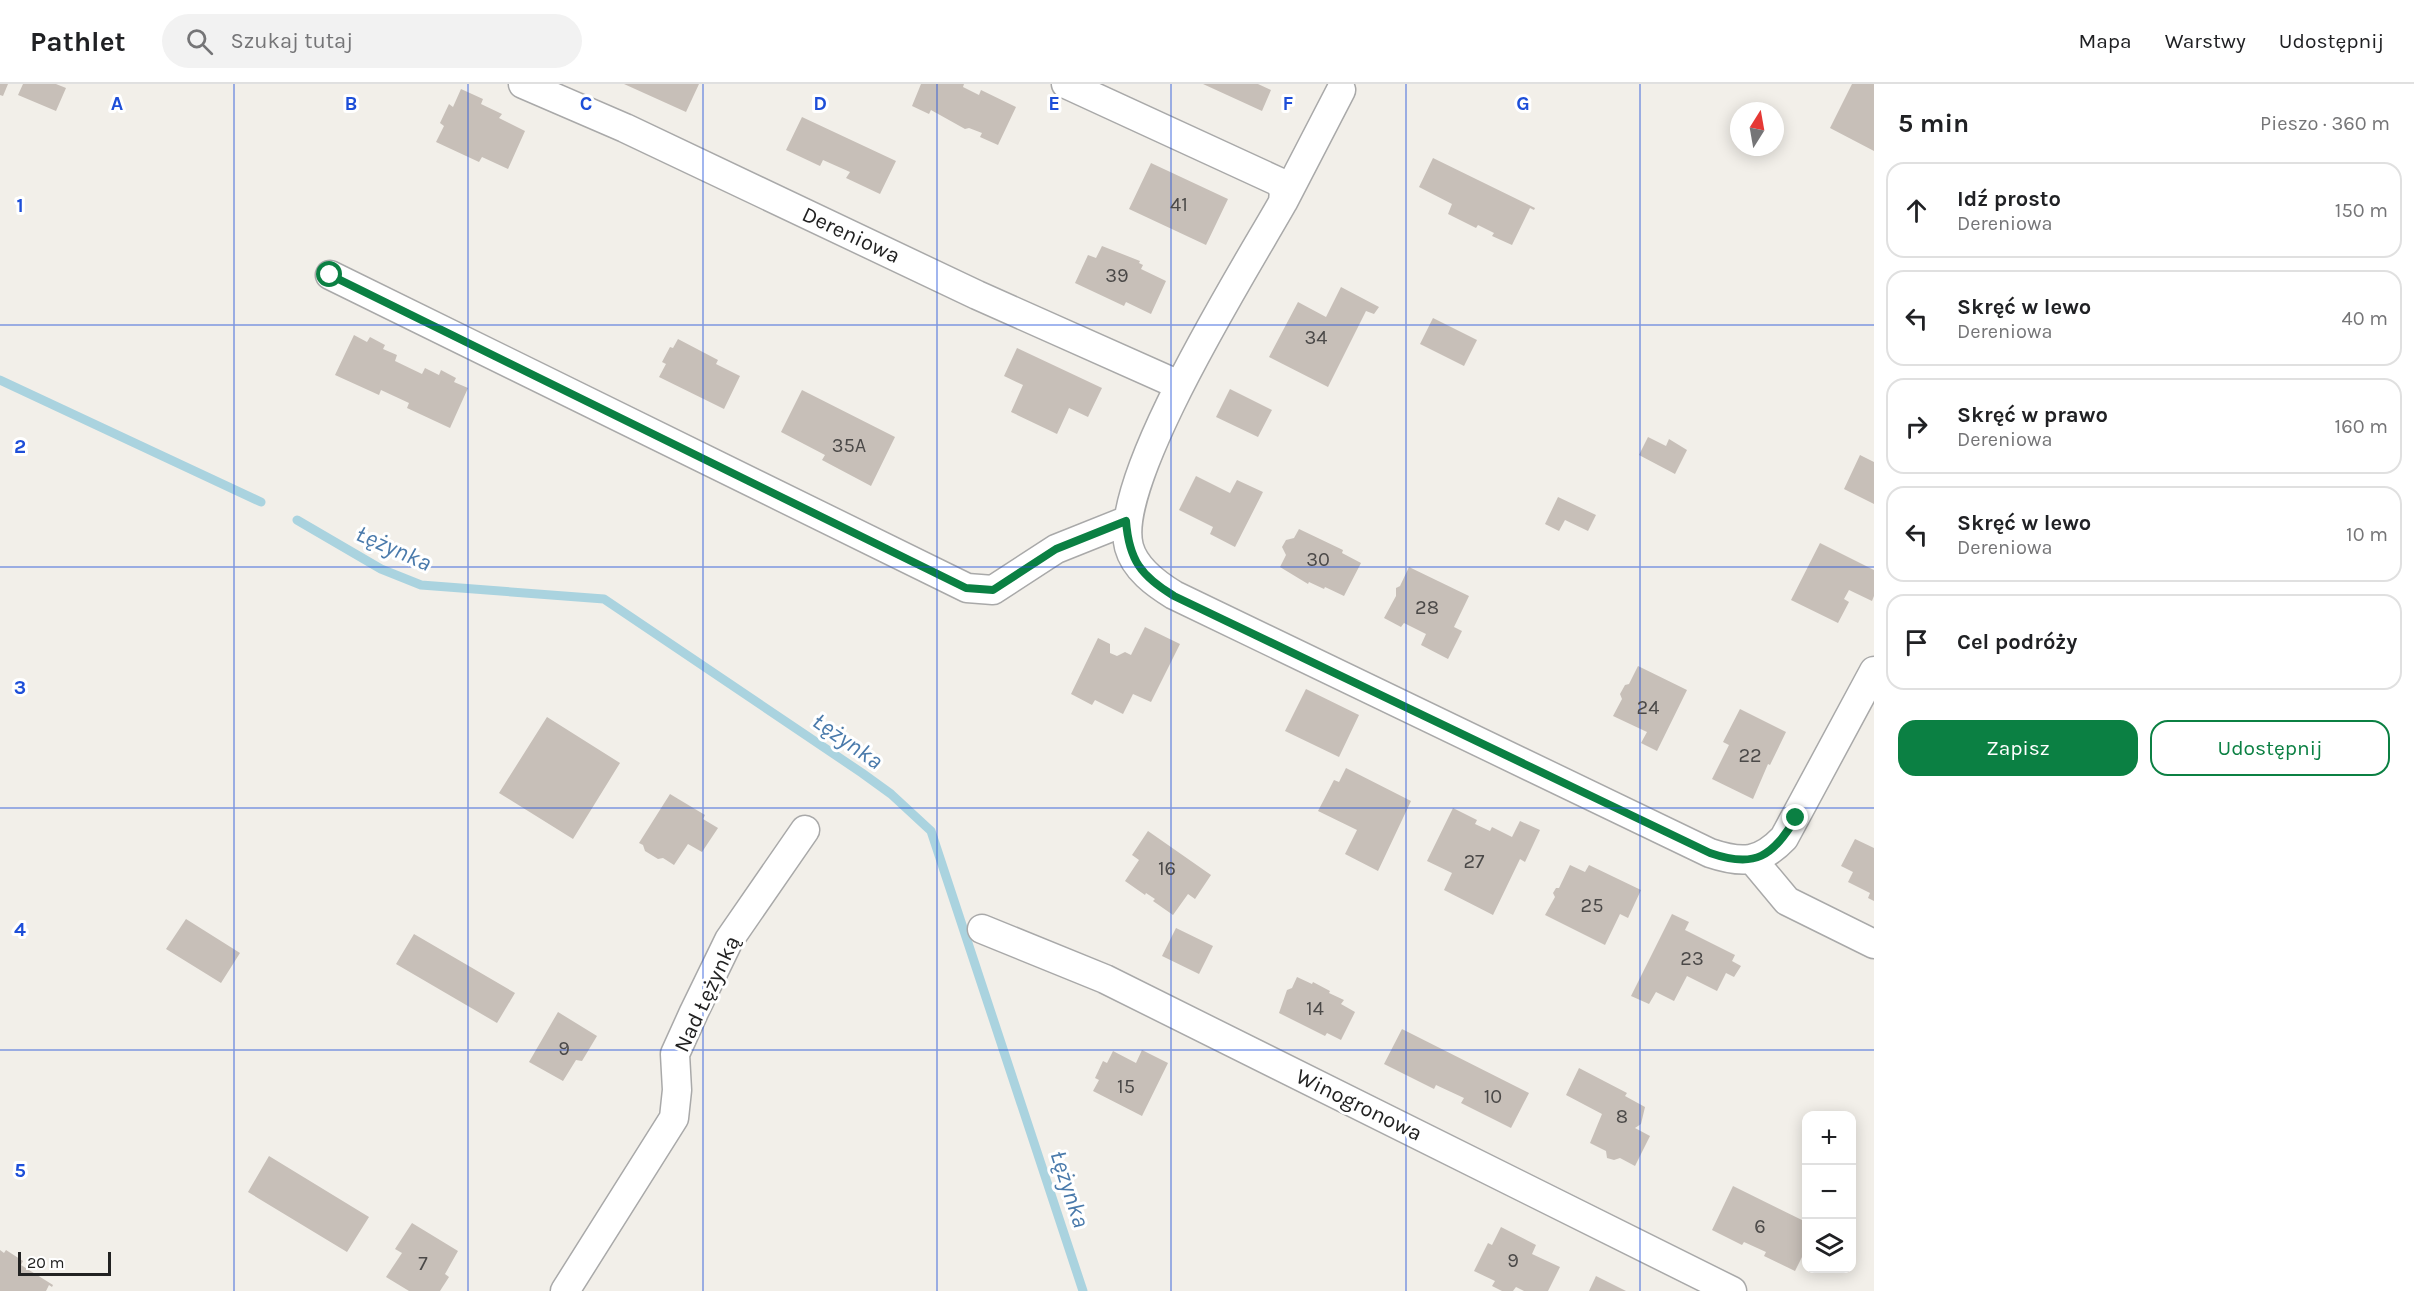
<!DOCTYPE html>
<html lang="pl">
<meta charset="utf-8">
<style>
body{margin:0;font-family:Karla,sans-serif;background:#f2f2f2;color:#202124}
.controls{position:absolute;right:18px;bottom:18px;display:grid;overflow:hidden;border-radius:12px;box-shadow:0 3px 15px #0003}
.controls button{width:54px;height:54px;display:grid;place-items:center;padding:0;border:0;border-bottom:2px solid #e0e0e0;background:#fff;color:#202124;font:30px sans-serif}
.compass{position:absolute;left:1730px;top:18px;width:54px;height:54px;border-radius:50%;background:#fff;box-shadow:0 3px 15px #0003;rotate:11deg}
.scale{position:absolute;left:18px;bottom:15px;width:93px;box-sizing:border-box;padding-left:6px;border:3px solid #222;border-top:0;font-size:16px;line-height:21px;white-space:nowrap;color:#222;-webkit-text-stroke:4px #fff;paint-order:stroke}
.stop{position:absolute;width:18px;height:18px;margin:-14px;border:4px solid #0b8043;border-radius:50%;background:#fff}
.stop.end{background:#0b8043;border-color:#fff;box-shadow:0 2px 6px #0008}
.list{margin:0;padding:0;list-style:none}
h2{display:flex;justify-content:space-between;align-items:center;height:78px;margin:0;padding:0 24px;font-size:26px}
h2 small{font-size:20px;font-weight:400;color:#757577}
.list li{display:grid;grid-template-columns:39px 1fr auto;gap:18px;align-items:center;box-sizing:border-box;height:96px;margin:0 12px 12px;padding:0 12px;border:2px solid #e0e0e0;border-radius:18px}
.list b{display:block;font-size:22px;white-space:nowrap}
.list p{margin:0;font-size:20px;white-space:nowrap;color:#757577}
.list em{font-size:20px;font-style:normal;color:#757577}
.actions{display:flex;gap:12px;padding:18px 24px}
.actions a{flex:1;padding:14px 0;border:2px solid #0b8043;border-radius:18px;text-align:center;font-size:21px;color:#0b8043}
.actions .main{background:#0b8043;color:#fff}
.icon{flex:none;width:33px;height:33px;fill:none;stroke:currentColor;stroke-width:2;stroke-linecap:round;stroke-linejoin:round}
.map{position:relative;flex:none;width:1874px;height:1207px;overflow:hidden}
header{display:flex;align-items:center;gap:36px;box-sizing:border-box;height:84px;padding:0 30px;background:#fff;border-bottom:2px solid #e0e0e0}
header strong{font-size:28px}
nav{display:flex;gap:33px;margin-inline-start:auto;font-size:21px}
.search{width:420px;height:54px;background:#f2f2f2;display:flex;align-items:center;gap:15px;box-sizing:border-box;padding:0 21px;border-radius:33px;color:#757577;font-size:22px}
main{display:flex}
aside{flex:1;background:#fff}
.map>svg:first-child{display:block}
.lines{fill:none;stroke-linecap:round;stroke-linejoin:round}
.stream{stroke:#aad3df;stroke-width:9}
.building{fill:#c7bfb8}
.street-casing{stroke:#a9a9a9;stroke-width:31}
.street{stroke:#fff;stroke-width:28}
.route{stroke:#0b8043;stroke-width:8}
.grid{fill:none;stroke:#1d4ed8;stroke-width:1.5;stroke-opacity:0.55}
.labels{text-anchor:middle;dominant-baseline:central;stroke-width:6;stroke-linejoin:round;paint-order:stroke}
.number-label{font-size:20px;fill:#4b4948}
.street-label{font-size:22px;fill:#222;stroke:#fff}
.water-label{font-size:24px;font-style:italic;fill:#4a7aab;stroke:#fff}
.grid-label{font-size:20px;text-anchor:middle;font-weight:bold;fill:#1d4ed8;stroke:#fff;stroke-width:6;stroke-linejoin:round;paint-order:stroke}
</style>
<header>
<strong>Pathlet</strong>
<div class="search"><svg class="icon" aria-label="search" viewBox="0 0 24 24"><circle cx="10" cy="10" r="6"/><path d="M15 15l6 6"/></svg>Szukaj tutaj</div>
<nav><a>Mapa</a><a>Warstwy</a><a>Udostępnij</a></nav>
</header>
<main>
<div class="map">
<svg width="1874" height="1207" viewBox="0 0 1874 1207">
<rect width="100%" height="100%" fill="#f2efe9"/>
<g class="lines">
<path class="stream" d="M0 296 261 418
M297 436 381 485 421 501 604 515 862 689 891 710 931 747 1083 1207"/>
</g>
<path class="building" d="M0 0H8L3 12 0 11Z
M23 0H56L66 4 56 27 18 11Z
M624 0H699L686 28Z
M921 0H964L963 3 979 11 981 6 1016 23 998 61 980 53 982 49 969 44 965 45 931 26 929 30 912 22Z
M1203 0H1258L1271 6 1262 27Z
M1852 0H1874V67L1830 44Z
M461 5 483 15 481 20 502 30 499 34 525 47 508 85 482 73 479 78 436 58 444 42 440 39 449 20 453 23Z
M802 33 896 77 880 110 846 94 850 88 823 76 820 82 786 66Z
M1433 74 1535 124 1534 126 1530 124 1512 161 1492 152 1494 149 1478 141 1476 144 1448 130 1452 120 1419 103Z
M1151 79 1228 115 1206 161 1129 125Z
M1102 162 1140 177 1139 179 1143 181 1141 185 1166 197 1151 230 1126 218 1124 222 1075 199 1088 171 1096 174Z
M1341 203 1379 223 1374 230 1366 227 1328 303 1269 273 1298 218 1326 233Z
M1433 234 1477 256 1464 282 1420 260Z
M354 251 367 258 370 253 385 261 383 265 397 271 395 277 422 290 425 284 439 291 441 286 456 294 454 298 468 304 450 344 407 324 409 319 381 306 379 311 335 291Z
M678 255 718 276 716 280 740 292 724 325 659 293 666 280 662 278 670 263 673 264Z
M1017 264 1102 304 1088 333 1069 324 1057 350 1011 328 1023 301 1004 292Z
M1230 305 1272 326 1258 353 1216 333Z
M802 306 895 353 871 402 822 376 825 371 781 348Z
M1648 353 1666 362 1669 355 1687 366 1675 390 1639 371Z
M1860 371 1874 378V420L1844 405Z
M1196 392 1230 409 1237 396 1263 408 1235 463 1210 450 1213 443 1179 426Z
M1558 413 1596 431 1588 447 1565 436 1559 447 1545 440Z
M1299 445 1343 466 1342 469 1361 479 1344 512 1325 503 1324 505 1309 498 1308 500 1280 483 1286 471 1282 463 1286 456 1294 454Z
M1820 459 1874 486V512L1872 517 1849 506 1844 515 1849 518 1838 539 1791 516Z
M1409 483 1469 512 1454 543 1462 547 1448 575 1421 561 1426 550 1404 539 1401 543 1384 534 1396 512V504L1400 502Z
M1145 543 1180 560 1151 618 1133 610 1123 630 1095 616 1092 621 1071 610 1098 554 1110 560V569L1117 572 1125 568 1131 571Z
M1638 582 1687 606 1657 667 1641 659 1647 648 1613 632 1622 615 1620 610 1625 601 1629 600Z
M1306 605 1359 631 1339 673 1285 647Z
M1740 625 1786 648 1770 681 1768 680 1753 715 1712 695 1729 661 1723 658Z
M547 633 620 679 573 755 499 709Z
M1346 684 1411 717 1378 787 1345 770 1357 746 1318 727 1334 696 1339 698Z
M670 710 705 731 703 735 718 744 702 768 688 760 674 781 663 774 658 775 645 767 643 761 639 759Z
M1453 724 1477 736 1475 740 1490 747 1492 743 1512 753 1520 737 1540 746 1525 778 1520 775 1493 831 1444 806 1452 789 1427 777Z
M1148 747 1211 791 1195 815 1188 810 1173 831 1153 817 1155 815 1146 809 1145 811 1125 797 1139 776 1132 771Z
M1855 755 1874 764V817L1868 814 1870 809 1848 798 1853 788 1841 782Z
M1570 781 1585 788 1589 781 1641 806 1628 834 1620 830 1605 861 1545 831 1555 813 1553 809 1556 804H1559Z
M1672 830 1689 838 1685 846 1735 871 1732 877 1741 882 1734 893 1726 889 1717 907 1687 892 1674 917 1656 908 1649 920 1631 912Z
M186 835 240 869 221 899 166 865Z
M1176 844 1213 862 1199 890 1162 872Z
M414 850 515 909 497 939 396 880Z
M1297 893 1312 900 1313 898 1330 907 1329 909 1344 916 1341 920 1355 928 1341 956 1327 949 1325 952 1279 929 1287 906 1292 904Z
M558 928 597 952 582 977 576 976 563 997 529 978Z
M1402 945 1529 1009 1511 1044 1461 1019 1464 1014 1436 1001 1434 1005 1384 980Z
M1142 966 1168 979 1142 1032 1093 1007 1099 996 1095 994 1103 977 1107 979 1113 967 1136 979Z
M1579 984 1627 1009 1625 1012 1645 1023 1641 1040 1635 1044 1650 1052 1635 1082 1620 1074 1614 1076 1607 1074 1606 1067 1590 1059 1602 1030 1566 1011Z
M269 1072 369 1133 347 1168 248 1108Z
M1733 1102 1806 1138V1165L1795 1187 1764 1172 1766 1168 1744 1158 1742 1161 1712 1146Z
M412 1139 458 1167 445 1190 449 1193 440 1207H409L386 1193 402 1169 395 1165Z
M1501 1143 1536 1161 1532 1170 1560 1183 1548 1207H1524L1516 1203 1513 1207H1502L1492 1202 1495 1197 1474 1187 1488 1159 1492 1161Z
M0 1166 4 1169 6 1166 23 1177 21 1181 53 1201 52 1203 49 1201 46 1207H0Z
M1596 1192 1626 1207H1589Z"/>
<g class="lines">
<g class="street-casing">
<path id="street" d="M523 0 625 44 977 211 1179 301
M1066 0 1279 98 1284 107 1283 118C1247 182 1111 397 1129 463 1135 485 1156 500 1174 511L1710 769C1743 780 1760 779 1784 754L1874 587
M1283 118 1341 6
M330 191 967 504 993 506 1056 465 1126 437
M1752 775 1787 817 1874 860
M982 845 1105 895 1732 1207
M565 1207 674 1034 677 1006 675 970 694 928 729 856 805 746"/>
</g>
<use href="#street" class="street"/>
</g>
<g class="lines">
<path class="route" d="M330 191 966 504 993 506 1056 465 1126 437C1129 476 1141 492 1174 512L1710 769C1756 785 1772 772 1796 734"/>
</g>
<path class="grid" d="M234 0V1207M468 0V1207M703 0V1207M937 0V1207M1171 0V1207M1406 0V1207M1640 0V1207M0 241H1874M0 483H1874M0 724H1874M0 966H1874"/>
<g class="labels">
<g class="number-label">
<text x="1179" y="120">41</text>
<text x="1117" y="191">39</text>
<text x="1316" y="253">34</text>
<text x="849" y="361">35A</text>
<text x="1318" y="475">30</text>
<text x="1427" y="523">28</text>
<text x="1648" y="623">24</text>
<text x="1750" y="671">22</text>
<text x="1474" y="777">27</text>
<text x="1167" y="784">16</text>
<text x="1592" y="821">25</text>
<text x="1692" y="874">23</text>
<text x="1315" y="924">14</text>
<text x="564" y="964">9</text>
<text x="1126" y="1002">15</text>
<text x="1493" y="1012">10</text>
<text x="1622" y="1032">8</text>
<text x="1760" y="1142">6</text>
<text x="1513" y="1176">9</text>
<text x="423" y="1179">7</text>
</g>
<g class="street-label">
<text transform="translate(851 151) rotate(25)">Dereniowa</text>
<text transform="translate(707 910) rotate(-65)">Nad Łężynką</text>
<text transform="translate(1359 1021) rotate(26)">Winogronowa</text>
</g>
<g class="water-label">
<text transform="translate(394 464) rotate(24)">Łężynka</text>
<text transform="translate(848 657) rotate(35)">Łężynka</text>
<text transform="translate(1070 1105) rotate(72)">Łężynka</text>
</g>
</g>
<g class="grid-label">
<text x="117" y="26">A</text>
<text x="351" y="26">B</text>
<text x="586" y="26">C</text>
<text x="820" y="26">D</text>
<text x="1054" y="26">E</text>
<text x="1288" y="26">F</text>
<text x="1523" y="26">G</text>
<text x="20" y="128">1</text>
<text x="20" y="369">2</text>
<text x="20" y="610">3</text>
<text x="20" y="852">4</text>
<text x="20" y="1093">5</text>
</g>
</svg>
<div class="controls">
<button>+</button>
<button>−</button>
<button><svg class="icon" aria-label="layers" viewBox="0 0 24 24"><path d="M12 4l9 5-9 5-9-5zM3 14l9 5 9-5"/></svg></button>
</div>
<svg class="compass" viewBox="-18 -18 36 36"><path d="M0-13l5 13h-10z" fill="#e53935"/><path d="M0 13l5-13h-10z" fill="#757577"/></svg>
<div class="scale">20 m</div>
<div class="stop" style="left:330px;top:191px"></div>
<div class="stop end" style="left:1796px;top:734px"></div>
</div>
<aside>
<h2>5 min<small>Pieszo · 360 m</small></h2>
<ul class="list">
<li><svg class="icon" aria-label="ahead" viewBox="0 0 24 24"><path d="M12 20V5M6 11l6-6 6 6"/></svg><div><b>Idź prosto</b><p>Dereniowa</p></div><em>150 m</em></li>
<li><svg class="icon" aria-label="left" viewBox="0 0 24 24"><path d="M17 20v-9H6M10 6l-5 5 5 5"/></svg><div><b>Skręć w lewo</b><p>Dereniowa</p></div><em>40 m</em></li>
<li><svg class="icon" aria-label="right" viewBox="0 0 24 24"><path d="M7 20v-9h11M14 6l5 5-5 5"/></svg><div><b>Skręć w prawo</b><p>Dereniowa</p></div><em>160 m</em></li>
<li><svg class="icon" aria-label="left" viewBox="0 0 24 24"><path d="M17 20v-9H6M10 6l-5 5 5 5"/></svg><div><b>Skręć w lewo</b><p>Dereniowa</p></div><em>10 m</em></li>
<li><svg class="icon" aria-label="arrive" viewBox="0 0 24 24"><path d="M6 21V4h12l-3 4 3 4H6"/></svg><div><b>Cel podróży</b></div></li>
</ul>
<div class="actions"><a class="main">Zapisz</a><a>Udostępnij</a></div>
</aside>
</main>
